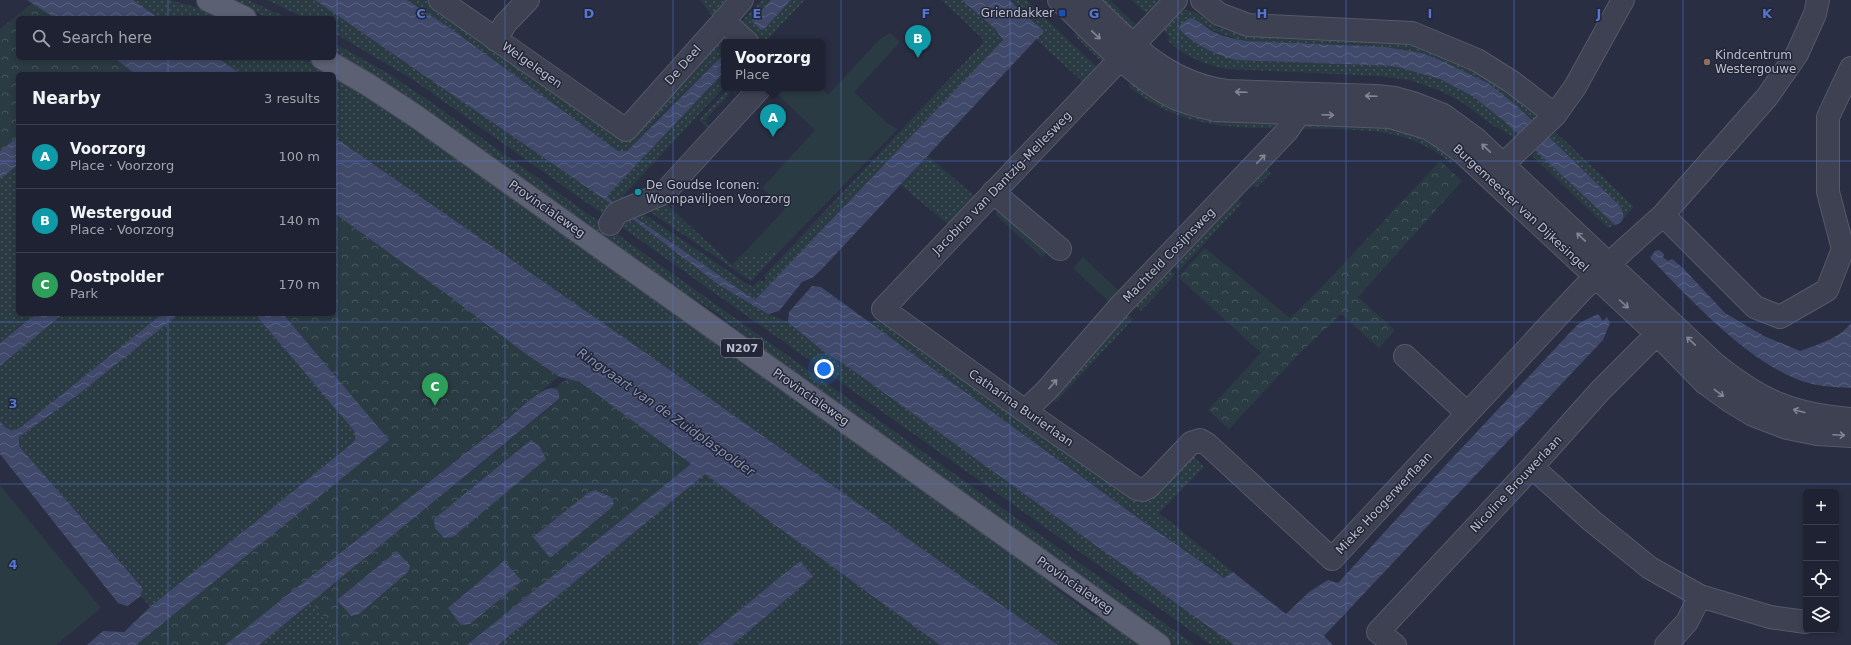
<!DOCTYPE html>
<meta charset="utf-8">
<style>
body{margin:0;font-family:"DejaVu Sans",sans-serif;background:#272a3a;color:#f1f3f6}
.controls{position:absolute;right:12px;bottom:12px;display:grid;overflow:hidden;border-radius:6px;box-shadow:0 2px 6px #0003}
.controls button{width:36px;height:36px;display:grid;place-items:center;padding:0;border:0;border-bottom:1px solid #3c3f4d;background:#1f2232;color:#f1f3f6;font:20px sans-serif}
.you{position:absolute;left:824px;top:369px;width:14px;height:14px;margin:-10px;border:3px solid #fff;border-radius:50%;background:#1a73e8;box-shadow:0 0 0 6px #1a73e833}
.badge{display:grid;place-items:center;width:26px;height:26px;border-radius:50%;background:#98a9f3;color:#fff;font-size:13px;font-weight:700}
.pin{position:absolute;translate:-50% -33px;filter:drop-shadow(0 1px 2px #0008)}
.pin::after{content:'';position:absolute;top:21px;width:14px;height:12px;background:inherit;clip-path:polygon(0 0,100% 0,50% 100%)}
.popup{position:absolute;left:721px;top:39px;width:104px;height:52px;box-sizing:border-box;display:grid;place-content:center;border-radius:6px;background:#1f2232;filter:drop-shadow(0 1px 3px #0005);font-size:13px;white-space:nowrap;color:#a1a4ac}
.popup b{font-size:15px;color:#f1f3f6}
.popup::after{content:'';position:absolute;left:50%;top:100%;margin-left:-8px;border:8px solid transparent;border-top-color:#1f2232}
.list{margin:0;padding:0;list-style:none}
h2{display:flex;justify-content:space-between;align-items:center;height:52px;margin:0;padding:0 16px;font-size:17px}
h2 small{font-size:13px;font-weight:400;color:#a1a4ac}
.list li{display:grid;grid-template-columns:26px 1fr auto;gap:12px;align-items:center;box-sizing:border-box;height:64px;padding:0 16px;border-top:1px solid #3c3f4d}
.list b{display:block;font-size:15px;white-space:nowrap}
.list p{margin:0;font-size:13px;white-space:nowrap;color:#a1a4ac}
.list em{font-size:13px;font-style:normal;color:#a1a4ac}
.icon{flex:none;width:22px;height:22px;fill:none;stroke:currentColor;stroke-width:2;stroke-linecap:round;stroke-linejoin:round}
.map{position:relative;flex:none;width:1851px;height:645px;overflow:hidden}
.search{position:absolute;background:#1f2232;box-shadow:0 2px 6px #0003;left:16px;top:16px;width:320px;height:44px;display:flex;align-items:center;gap:10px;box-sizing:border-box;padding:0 14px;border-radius:6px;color:#a1a4ac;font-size:15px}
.panel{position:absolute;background:#1f2232;box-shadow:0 2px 6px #0003;left:16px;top:72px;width:320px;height:244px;border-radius:6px}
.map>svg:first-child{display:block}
.grass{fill:url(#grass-dots)}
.forest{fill:url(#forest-crowns)}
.garden{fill:#2b3b43}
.water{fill:url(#water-waves)}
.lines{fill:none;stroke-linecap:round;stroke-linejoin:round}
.minor-casing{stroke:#555969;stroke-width:24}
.major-casing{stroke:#474a5b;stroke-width:24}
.minor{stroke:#3d4152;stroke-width:22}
.major{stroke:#5b6072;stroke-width:22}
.oneway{stroke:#828595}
.grid{fill:none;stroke:#5475d4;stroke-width:1;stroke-opacity:0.55}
.transit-dot{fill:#1a4fb4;stroke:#222637;stroke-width:1.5}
.education-dot{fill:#8d6e63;stroke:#222637;stroke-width:1.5}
.culture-dot{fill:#0f9aa8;stroke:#222637;stroke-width:1.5}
.labels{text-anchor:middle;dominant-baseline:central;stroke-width:3;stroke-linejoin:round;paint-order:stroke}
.shield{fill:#222637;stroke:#8c909f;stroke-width:1}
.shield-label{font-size:11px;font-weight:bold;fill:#babdcc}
.poi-label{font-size:12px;fill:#babdcc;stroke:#222637;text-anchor:start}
.street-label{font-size:12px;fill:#babdcc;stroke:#222637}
.water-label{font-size:13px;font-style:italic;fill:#848eb1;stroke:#222637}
.grid-label{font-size:13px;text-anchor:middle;font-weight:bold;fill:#5475d4;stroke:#222637;stroke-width:3;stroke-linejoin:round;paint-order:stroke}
</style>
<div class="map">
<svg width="1851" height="645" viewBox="0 0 1851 645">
<defs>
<pattern id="grass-dots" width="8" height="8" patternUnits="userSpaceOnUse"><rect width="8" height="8" fill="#2b3b43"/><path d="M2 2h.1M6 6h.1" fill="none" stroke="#48555d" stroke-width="1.8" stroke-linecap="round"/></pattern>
<pattern id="forest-crowns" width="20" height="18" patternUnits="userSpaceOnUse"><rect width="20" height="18" fill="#2b3b43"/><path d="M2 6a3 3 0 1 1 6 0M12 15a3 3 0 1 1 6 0" fill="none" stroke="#48555d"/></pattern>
<pattern id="water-waves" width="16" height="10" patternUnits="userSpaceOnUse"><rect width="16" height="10" fill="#40496a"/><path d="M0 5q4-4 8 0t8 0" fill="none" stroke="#5a617e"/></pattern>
</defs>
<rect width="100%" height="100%" fill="#292e42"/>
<path class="grass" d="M133 0H170L202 9 225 18H159Z
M230 0H248L288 18H267Z
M267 0H315L611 204 613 202 607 196 724 72V87L623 196 627 200 607 217 412 79 334 33V18H305Z
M407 0H430L625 137 722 35 737 42H724V54L663 113 627 151H618L450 28Z
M700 0H726L712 16Z
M762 0H771L760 12 763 29 791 0H805L765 42H762L741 22Z
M942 0H963L995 29 1003 40 755 300 633 215 631 218 719 285 768 314 788 322 824 352 844 364 1234 645H1211L616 223 635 208 749 285 753 286 759 280 764 282 766 279 764 276 983 43 982 38Z
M1010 0H1026L1100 70 1086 85 1036 39 1044 31Z
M1102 0H1110L1138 27 1130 29 1120 25 1125 21Z
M1131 0H1160L1147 14Z
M1184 10 1193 11 1218 28 1239 34 1266 37 1391 40 1417 45 1493 79 1564 140 1634 207 1624 218V213L1517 106 1488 83 1440 60 1422 53 1385 47 1247 41C1227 37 1214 32 1197 20L1235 60 1394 66 1440 79 1474 97 1504 121 1615 225 1608 228 1509 134 1494 126 1463 103 1441 91 1409 80 1378 76 1226 69 1204 63 1183 53 1167 40 1170 37 1163 30 1180 12Z
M1077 32 1106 50 1104 64 1074 35Z
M334 43 389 74 438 107 1195 645H1173L766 356C735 325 711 306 671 287L334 55Z
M218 58H303L332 74H241Z
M334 75 394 114 1036 567 1058 590 1092 615 1122 629 1145 645H1058L619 334 334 137Z
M1131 82 1150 96 1283 117 1284 129C1223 127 1179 127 1128 86Z
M729 88H741L735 94 732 91 704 121 713 129 710 131 699 120Z
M1300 124 1379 127C1408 131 1432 143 1459 155L1451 163C1405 124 1353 130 1296 129Z
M928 156 979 200 952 228 901 185Z
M18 165V314H36L0 343V179Z
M1263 165 1271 173 1256 188 1247 180Z
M1233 195 1242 203 1179 271 1170 262Z
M664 202 732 265 743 254C756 256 764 255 776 249L779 252 751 281 640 205Z
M1166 266 1175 275 1141 311 1132 303Z
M1124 311 1133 319 1056 402 1046 395Z
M880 313 1144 502 1191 454 1204 467 1159 513 1233 572 1225 578 1149 525 872 324Z
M63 314H162L21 427 13 431 5 427 0 421V366Z
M179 314H255L355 432V441L150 607 141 596 142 586 19 446V437L79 394Z
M705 474 940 645H732L813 576 800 561 697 645H498Z
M310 603 313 604 331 625 338 645H259Z"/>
<path class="forest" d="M36 0 68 18H18V58H124L146 74H18V148L0 163V29Z
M1440 161 1462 181 1358 297 1395 330 1379 348 1341 314 1296 357 1229 429 1208 410 1261 353 1178 277 1205 248 1290 318 1321 288Z
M334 210 562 374 229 645H114L371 437 269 314H334Z
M567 379 580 382 692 464 467 645H338L331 625 313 604 310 603 559 400 556 389H554Z"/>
<path class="garden" d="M890 33 900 42 854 92 887 123 898 129 779 252 776 249C764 255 756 256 743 254L785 209 762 188 815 130 771 88H821L828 95 880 39Z
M1000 209 1047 252 1042 258 995 214Z
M1083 257 1119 291 1109 302 1073 268Z
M0 485 101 608 56 645H0Z"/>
<path class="water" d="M27 0H133L159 18H55Z
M315 0H407L450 28 618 151H627L724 54V72L607 196 613 202 611 204Z
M771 0H791L764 29 761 30 752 21 753 15 755 13 760 12Z
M962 0H1009L1044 31 821 270 812 278 802 282 779 311 768 314 719 285 631 218 632 215 755 300 1003 40 995 29Z
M1190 18C1199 20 1204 26 1212 31 1223 37 1235 39 1247 41L1385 47 1422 53 1440 60 1488 83 1517 106 1620 206C1625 215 1626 221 1615 225L1504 121 1474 97 1440 79 1394 66 1235 60C1214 54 1195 45 1179 29L1181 24Z
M114 58H218L241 74H136Z
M18 137V165L0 179V151Z
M334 137 619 334 1058 645H940L705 474 498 645H467L691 464 580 382 560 377 526 354 441 290 334 213Z
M1659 250 1664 254 1663 257 1668 261 1672 259 1683 268 1725 313 1764 336 1800 351C1818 344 1839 339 1851 323V388C1832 387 1812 386 1794 378 1741 355 1691 300 1650 258L1655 251Z
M812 286 821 287 1137 517 1224 578 1233 572 1286 614 1309 592 1328 580 1338 583 1444 467 1579 323 1598 314 1603 321 1607 317 1610 323 1603 340 1324 636 1333 645H1234L844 364 824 352 788 322 789 312Z
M36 314H63L0 366V343Z
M162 314H179L79 394 19 437V446L142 587 141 596 127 606 118 603 0 454V421L5 427 13 431 21 427Z
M255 314H283L389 440 136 645H87L103 631 124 632 150 607 355 441V432Z
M551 388 556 389 559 394V399L259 645H225L502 424C515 414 536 391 551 388Z
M531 440 540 447 546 459 453 537 444 538 435 528 434 519Z
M595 490 611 497 614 504 610 509 550 558 533 537 588 493Z
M397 551 410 566 408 572 359 614 351 616 337 600Z
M504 561 522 581 470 624 461 625 448 608Z
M800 561 813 576 795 592 732 645H697Z"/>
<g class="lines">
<g class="minor-casing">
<path id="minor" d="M440 0 626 130 742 0
M1059 0C1092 31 1131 75 1171 96 1184 103 1200 106 1215 110L1390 117 1427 128 1442 137 1463 153 1657 334 1705 383 1730 401 1753 415 1787 428 1817 434 1851 436
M1086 0C1131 42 1163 82 1227 91L1376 96 1395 98 1413 103 1443 115 1476 139 1714 363C1761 401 1791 414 1851 419
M1176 0 883 309 1025 411 1137 489 1143 490 1149 487 1191 443 1200 440 1207 444 1332 559 1582 290 1624 250 1663 215 1767 97 1797 54 1815 14 1818 0
M1202 0 1219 14 1248 25 1412 33 1477 60 1512 82 1555 115
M723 20 747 42
M496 40 505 24 528 0
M1492 175 1555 115 1575 87 1623 0
M993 192 1060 249
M1663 215 1755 307 1780 317 1827 290 1843 249 1828 192V117L1851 68
M610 224 617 213 664 193 760 88
M1405 356 1467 413
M1025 411 1047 390 1121 305 1287 131 1299 114V103
M1532 467 1592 521 1650 568 1700 596 1770 617 1806 622
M1395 645 1378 632 1532 467 1600 391 1667 324
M1666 645 1687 622 1700 596"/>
</g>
<g class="major-casing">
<path id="major" d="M208 0 245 18
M322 58 367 84 417 117 1159 645"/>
</g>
<use href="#minor" class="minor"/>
<use href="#major" class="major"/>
</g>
<defs><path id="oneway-shaft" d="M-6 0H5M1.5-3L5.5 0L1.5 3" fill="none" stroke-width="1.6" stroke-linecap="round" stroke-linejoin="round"/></defs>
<g class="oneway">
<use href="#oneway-shaft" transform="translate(1096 35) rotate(43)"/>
<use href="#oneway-shaft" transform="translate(1241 92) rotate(-178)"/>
<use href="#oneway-shaft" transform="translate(1371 96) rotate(-178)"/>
<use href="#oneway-shaft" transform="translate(1328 115) rotate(2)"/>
<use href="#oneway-shaft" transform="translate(1486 148) rotate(-137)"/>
<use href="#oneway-shaft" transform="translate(1261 159) rotate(-46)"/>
<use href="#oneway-shaft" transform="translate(1581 237) rotate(-136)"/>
<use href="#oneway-shaft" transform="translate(1624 304) rotate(42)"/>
<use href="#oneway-shaft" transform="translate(1691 341) rotate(-136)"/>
<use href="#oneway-shaft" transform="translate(1053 384) rotate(-49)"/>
<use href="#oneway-shaft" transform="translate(1719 393) rotate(37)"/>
<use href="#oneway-shaft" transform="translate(1799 411) rotate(-165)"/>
<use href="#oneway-shaft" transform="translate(1839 435) rotate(3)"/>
</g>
<path class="grid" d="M168 0V18M337 0V645M505 0V645M673 0V645M841 0V645M1010 0V645M1178 0V645M1346 0V645M1514 0V645M1683 0V645M168 58V74M0 161H18M334 161H1851M168 314V645M0 322H1851M0 484H1851"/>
<rect class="transit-dot" x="1058" y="9" width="8" height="8" rx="2"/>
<circle class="education-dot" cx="1707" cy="62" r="4"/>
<circle class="culture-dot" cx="638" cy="192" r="4"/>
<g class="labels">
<rect class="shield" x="721" y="339" width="42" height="18" rx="3"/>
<g class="shield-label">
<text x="742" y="348">N207</text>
</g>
<g class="poi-label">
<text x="1054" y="13" text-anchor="end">Griendakker</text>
<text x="1715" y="55">Kindcentrum<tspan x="1715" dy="14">Westergouwe</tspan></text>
<text x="646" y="185">De Goudse Iconen:<tspan x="646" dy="14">Woonpaviljoen Voorzorg</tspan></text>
</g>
<g class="street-label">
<text transform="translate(532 65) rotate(35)">Welgelegen</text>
<text transform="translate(683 65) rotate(-49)">De Deel</text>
<text transform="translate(1002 183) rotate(-46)">Jacobina van Dantzig-Mellesweg</text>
<text transform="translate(1521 208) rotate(43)">Burgemeester van Dijkesingel</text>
<text transform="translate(547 209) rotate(35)">Provincialeweg</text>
<text transform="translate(1169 255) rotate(-46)">Machteld Cosijnsweg</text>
<text transform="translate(811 397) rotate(35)">Provincialeweg</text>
<text transform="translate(1021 408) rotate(35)">Catharina Burierlaan</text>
<text transform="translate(1516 484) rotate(-47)">Nicoline Brouwerlaan</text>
<text transform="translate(1384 503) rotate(-47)">Mieke Hoogerwerflaan</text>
<text transform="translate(1075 585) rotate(35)">Provincialeweg</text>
</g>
<g class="water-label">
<text transform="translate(666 412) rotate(35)">Ringvaart van de Zuidplaspolder</text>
</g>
</g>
<g class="grid-label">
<text x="421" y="18">C</text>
<text x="589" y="18">D</text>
<text x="757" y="18">E</text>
<text x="926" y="18">F</text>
<text x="1094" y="18">G</text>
<text x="1262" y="18">H</text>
<text x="1430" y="18">I</text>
<text x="1599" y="18">J</text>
<text x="1767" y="18">K</text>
<text x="13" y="408">3</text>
<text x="13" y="569">4</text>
</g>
</svg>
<div class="controls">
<button>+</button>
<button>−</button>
<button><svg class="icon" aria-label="locate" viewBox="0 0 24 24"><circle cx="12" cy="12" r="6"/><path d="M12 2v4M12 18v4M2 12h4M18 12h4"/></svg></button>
<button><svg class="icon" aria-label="layers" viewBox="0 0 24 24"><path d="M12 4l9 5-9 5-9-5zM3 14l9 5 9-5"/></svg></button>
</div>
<div class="you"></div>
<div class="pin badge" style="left:773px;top:137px;background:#0f9aa8">A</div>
<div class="popup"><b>Voorzorg</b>Place</div>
<div class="pin badge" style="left:918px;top:58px;background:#0f9aa8">B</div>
<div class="pin badge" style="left:435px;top:406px;background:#2e9e5b">C</div>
<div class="search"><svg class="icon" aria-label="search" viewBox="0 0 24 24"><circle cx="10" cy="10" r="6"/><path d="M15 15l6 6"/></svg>Search here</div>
<section class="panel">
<h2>Nearby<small>3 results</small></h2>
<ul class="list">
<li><span class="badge" style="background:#0f9aa8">A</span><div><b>Voorzorg</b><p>Place · Voorzorg</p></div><em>100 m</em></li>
<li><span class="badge" style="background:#0f9aa8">B</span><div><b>Westergoud</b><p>Place · Voorzorg</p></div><em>140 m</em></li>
<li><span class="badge" style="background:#2e9e5b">C</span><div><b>Oostpolder</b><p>Park</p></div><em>170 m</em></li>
</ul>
</section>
</div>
